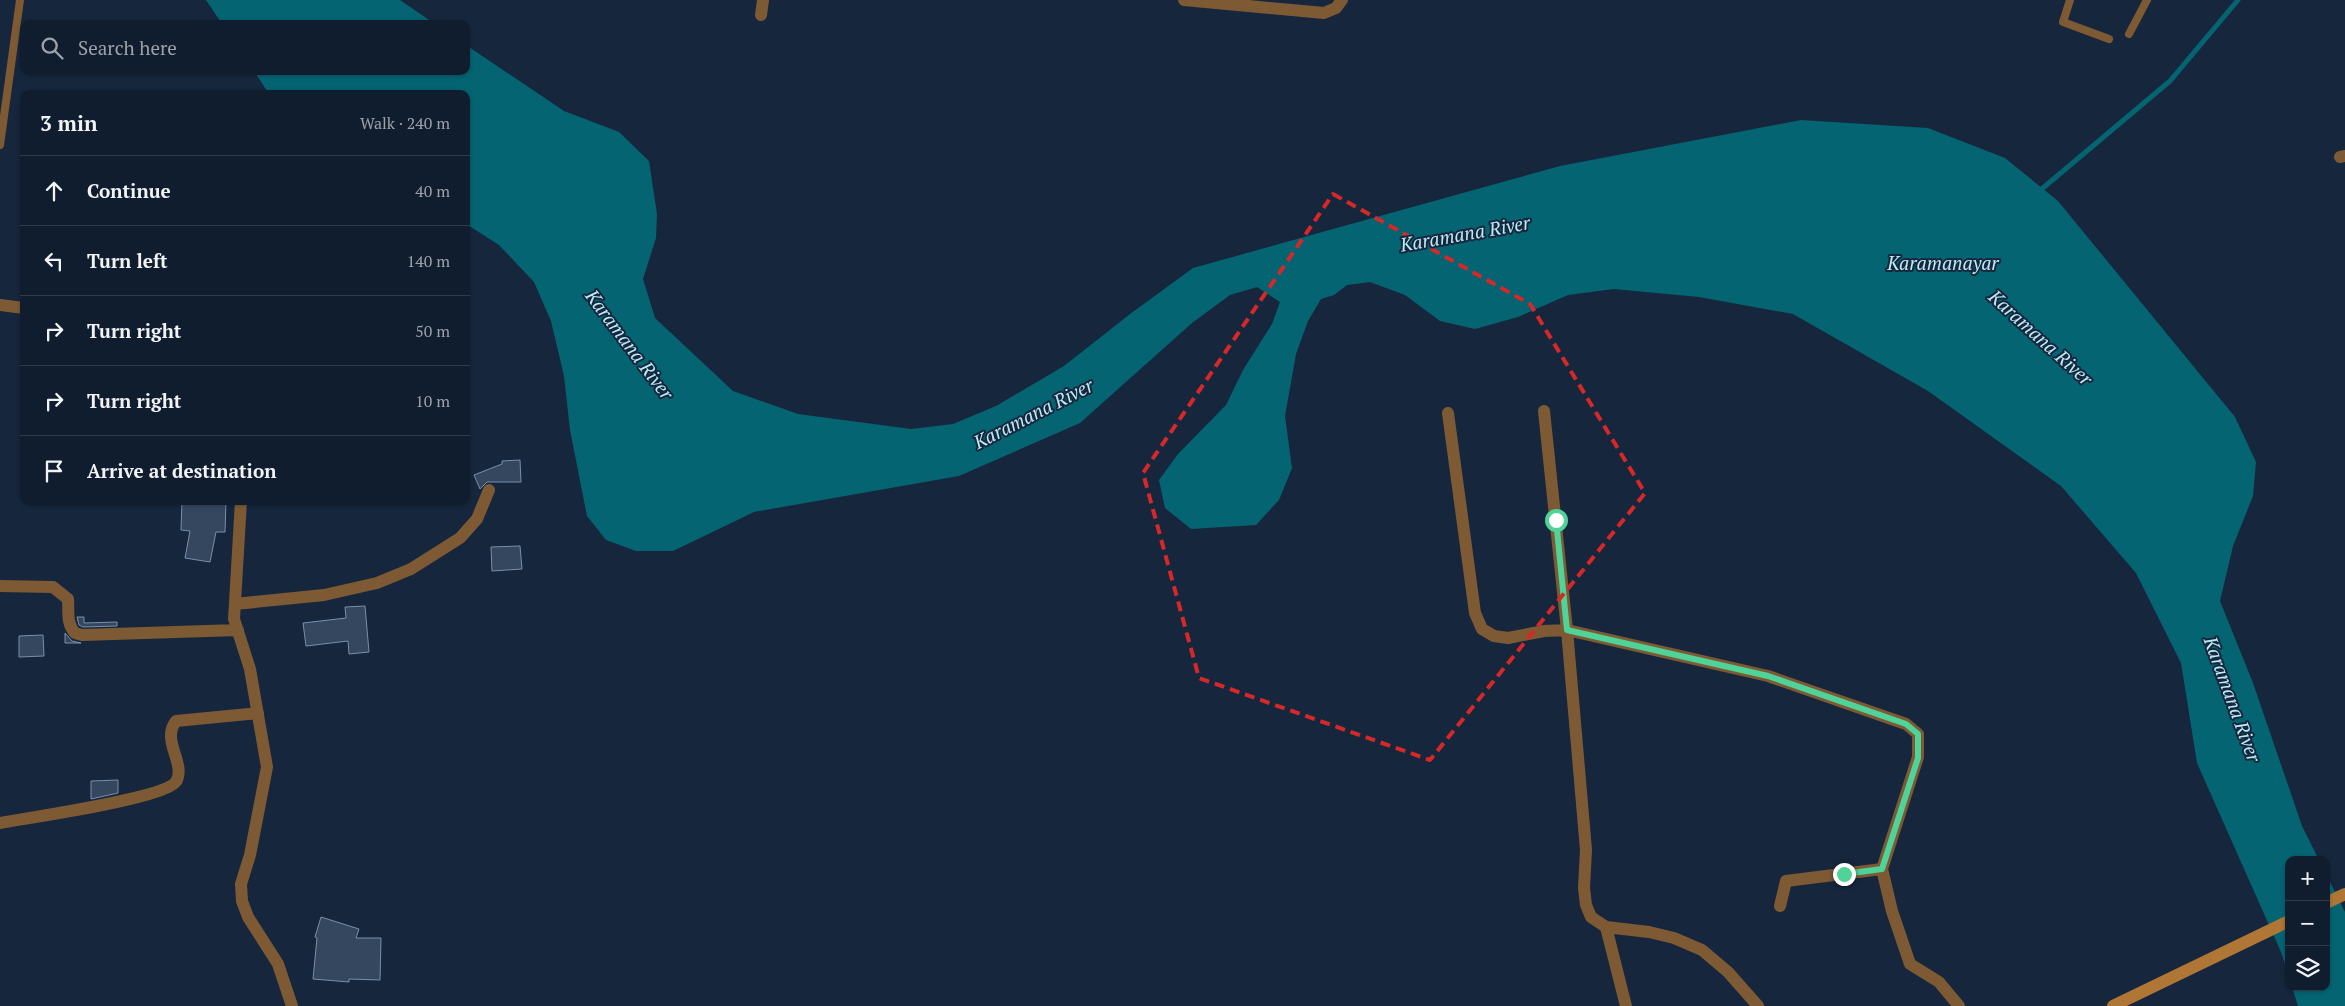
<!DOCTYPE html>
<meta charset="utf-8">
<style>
body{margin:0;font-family:"PT Serif",serif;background:#1e2a3a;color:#f1f3f6}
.controls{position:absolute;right:15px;bottom:15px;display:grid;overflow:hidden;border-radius:10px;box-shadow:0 1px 4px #0004}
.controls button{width:45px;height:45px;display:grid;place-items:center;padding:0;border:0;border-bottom:1px solid #303b4a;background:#101d2e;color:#f1f3f6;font:25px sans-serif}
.stop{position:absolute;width:15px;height:15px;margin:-11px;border:4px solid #50d398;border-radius:50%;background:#fff}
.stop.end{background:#50d398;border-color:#fff;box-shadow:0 1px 5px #0008}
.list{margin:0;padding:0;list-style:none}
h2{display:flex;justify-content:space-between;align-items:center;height:65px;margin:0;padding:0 20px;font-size:21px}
h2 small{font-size:16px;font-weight:400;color:#9ca2aa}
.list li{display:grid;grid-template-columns:32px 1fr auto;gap:15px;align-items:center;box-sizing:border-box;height:70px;padding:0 20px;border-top:1px solid #303b4a}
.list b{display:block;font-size:19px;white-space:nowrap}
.list em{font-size:16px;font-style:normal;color:#9ca2aa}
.icon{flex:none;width:28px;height:28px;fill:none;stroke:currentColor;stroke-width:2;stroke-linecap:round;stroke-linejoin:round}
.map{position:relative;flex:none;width:2345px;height:1006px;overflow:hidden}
.search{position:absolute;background:#101d2e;box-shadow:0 1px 4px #0004;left:20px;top:20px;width:450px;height:55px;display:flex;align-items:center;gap:12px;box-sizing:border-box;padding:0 18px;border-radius:10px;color:#9ca2aa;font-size:19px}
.panel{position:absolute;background:#101d2e;box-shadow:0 1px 4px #0004;left:20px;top:90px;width:450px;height:415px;border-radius:10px}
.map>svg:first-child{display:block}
.water{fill:#046472}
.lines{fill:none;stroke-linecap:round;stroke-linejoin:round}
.stream{stroke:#046472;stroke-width:5}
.building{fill:#35475f;stroke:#7a8faa}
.lane{stroke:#7e5a34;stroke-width:8}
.street{stroke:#7e5a34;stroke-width:12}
.secondary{stroke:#b07635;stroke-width:12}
.route{stroke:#50d398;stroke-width:6}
.marked{fill:none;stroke:#d62828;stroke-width:4;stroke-dasharray:10 6;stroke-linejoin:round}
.labels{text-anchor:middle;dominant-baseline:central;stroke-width:4;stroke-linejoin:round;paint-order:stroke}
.water-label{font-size:19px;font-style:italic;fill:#bbebf6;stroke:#16273d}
</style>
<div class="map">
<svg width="2345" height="1006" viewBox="0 0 2345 1006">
<rect width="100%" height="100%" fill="#16273d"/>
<path class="water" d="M206 0H400L435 24H222Z
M466 45 564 111 619 132 649 161 657 214 656 238 643 279 655 318 733 391 798 414 911 429 953 424 996 406 1064 366 1130 314 1193 268 1560 166 1801 120 1928 128 2005 158 2058 201 2235 417 2256 462 2253 496 2233 546 2220 601 2253 683 2302 826 2319 860H2289V976L2281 952 2197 763 2181 663 2136 573 2061 486 1928 391 1793 314 1699 297 1614 289 1568 295 1518 317 1475 329 1440 321 1405 295 1370 282 1347 285 1334 295 1321 299 1308 321 1296 354 1285 416 1292 468 1279 500 1256 525 1191 529 1165 508 1159 480 1178 454 1226 405 1243 370 1272 324 1280 302 1257 287 1230 295 1192 323 1080 423 959 476 754 512 673 551H636L606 540 587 516 570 430 564 376 551 321 534 282 499 245 466 224V94H269L254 71H466Z
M2326 874 2345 912V1006H2298L2292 987H2326Z"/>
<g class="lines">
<path class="stream" d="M2037 193 2170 81 2238 0"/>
</g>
<path class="building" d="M520 460 521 482H487L480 489 474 475 502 464V461Z
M182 501H226L225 532H216L210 562 185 558 190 531 181 530Z
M520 546 522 569 492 571 491 547Z
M365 606 369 652 349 654 348 641 306 646 303 623 346 618 345 607Z
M77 617H84V623L117 622V626L83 627 79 625Z
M65 633 72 641 81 643H65Z
M43 635 44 656 19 657V636Z
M118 780V793L91 799V781Z
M321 917 359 929 356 938H381L380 980 349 979V982L313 979 317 938 315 937Z"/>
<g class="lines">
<path class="lane" d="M2070 0 2063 22 2109 39
M2129 34 2147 0
M0 145 20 0"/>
<path class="street" d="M1184 0 1324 13 1336 8 1342 0
M761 15 763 0
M2340 157 2345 156
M0 305 24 308
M1544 411 1567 630 1586 850 1584 888 1586 905 1591 917 1606 927 1649 932 1674 938 1702 950 1728 972 1758 1006
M1448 413 1475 613 1482 629 1494 636 1508 638 1544 631 1567 630 1768 676 1906 724 1918 734V757L1882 869 1892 911 1910 964 1939 982 1959 1006
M241 501 234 619 250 669 267 767 250 855 241 884 242 901 248 917 278 964 292 1006
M0 586 53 587 68 599C69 612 66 623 75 633L82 635 238 630
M235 604 324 595 377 583 411 569 460 538 477 519 489 490
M0 823C26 818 170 798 177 780 185 762 161 740 176 721L258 713
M1780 906 1786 881 1882 869
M1606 927 1626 1006"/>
<path class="secondary" d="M2326 903 2345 894
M2113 1006 2289 921"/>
</g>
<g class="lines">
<path class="route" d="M1556 520 1567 630 1768 676 1906 724 1918 734V758L1882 869 1844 874"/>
</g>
<path class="marked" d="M1333 194 1530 304 1645 493 1430 760 1199 678 1143 473Z"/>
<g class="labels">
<g class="water-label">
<text transform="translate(1465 233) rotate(-10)">Karamana River</text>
<text x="1943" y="262">Karamanayar</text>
<text transform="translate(2041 337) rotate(42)">Karamana River</text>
<text transform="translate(630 344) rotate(53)">Karamana River</text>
<text transform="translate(1033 413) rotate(-27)">Karamana River</text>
<text transform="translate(2233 699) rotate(70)">Karamana River</text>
</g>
</g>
</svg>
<div class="controls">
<button>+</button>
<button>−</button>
<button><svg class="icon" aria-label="layers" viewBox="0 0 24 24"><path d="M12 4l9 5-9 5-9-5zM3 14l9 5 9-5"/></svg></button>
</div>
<div class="stop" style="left:1556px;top:520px"></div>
<div class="stop end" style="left:1844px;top:874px"></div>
<div class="search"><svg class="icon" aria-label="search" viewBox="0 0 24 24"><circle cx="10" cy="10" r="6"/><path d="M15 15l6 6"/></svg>Search here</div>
<section class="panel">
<h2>3 min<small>Walk · 240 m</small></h2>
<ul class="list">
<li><svg class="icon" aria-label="ahead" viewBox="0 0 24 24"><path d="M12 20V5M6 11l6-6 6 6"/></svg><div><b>Continue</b></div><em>40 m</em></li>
<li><svg class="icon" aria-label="left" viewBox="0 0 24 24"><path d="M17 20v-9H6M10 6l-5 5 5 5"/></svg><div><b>Turn left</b></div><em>140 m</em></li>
<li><svg class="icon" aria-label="right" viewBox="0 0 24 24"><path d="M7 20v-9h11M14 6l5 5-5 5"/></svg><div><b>Turn right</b></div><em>50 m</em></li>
<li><svg class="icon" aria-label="right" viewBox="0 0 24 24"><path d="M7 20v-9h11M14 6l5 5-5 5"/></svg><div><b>Turn right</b></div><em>10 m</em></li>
<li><svg class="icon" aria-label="arrive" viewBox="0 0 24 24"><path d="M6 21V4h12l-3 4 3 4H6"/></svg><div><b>Arrive at destination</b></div></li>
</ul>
</section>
</div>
